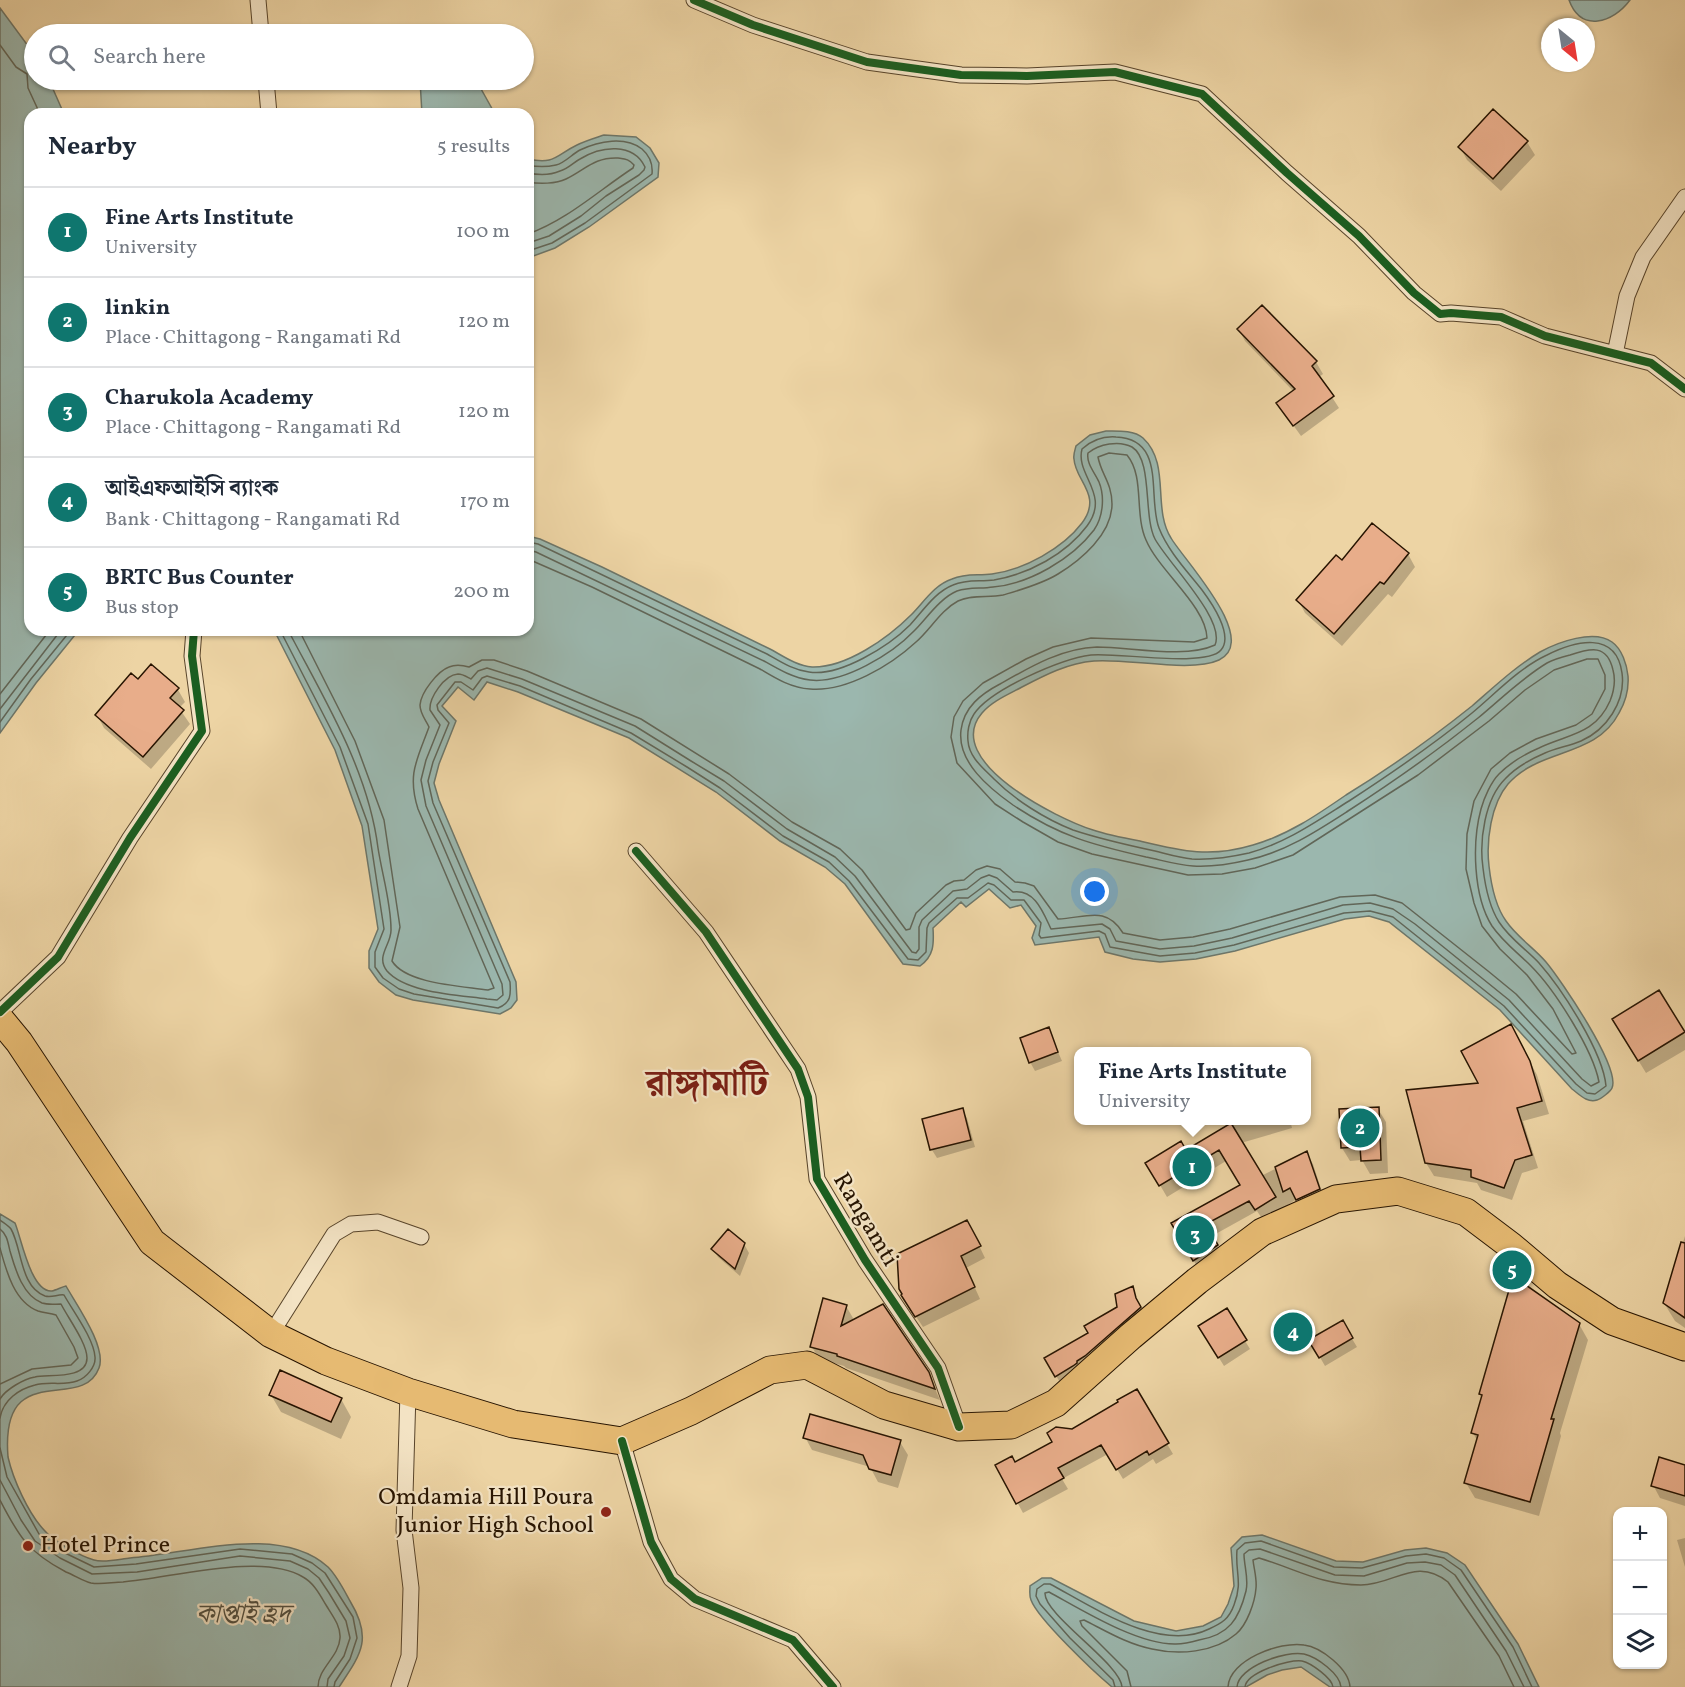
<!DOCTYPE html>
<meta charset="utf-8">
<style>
body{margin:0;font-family:Vollkorn,"Noto Serif Bengali",serif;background:#f2f2f3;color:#1f2937}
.controls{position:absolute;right:18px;bottom:18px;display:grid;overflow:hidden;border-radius:12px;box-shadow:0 2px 4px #0004}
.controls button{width:54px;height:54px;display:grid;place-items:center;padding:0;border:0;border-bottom:2px solid #e0e1e3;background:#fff;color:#1f2937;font:30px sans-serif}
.compass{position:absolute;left:1541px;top:18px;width:54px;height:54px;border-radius:50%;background:#fff;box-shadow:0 2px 4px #0004;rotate:150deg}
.you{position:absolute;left:1095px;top:892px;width:21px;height:21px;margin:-15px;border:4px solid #fff;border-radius:50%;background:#1a73e8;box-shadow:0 0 0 9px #1a73e833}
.badge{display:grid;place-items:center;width:39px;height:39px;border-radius:50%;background:#0f766e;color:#fff;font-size:20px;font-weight:700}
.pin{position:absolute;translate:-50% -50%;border:3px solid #fff;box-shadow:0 2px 6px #0006}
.popup{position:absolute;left:1074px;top:1047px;width:237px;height:78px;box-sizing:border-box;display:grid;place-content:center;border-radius:12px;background:#fff;filter:drop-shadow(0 2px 4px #0005);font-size:20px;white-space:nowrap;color:#747a83}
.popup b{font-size:22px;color:#1f2937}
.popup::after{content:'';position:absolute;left:50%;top:100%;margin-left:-12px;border:12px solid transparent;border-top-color:#fff}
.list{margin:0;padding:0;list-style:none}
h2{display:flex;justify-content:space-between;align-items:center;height:78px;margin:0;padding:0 24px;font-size:26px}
h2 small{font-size:20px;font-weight:400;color:#747a83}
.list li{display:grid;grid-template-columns:39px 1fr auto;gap:18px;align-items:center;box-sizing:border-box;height:90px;padding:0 24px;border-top:2px solid #e0e1e3}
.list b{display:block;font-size:22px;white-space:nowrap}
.list p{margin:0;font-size:20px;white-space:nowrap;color:#747a83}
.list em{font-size:20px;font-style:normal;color:#747a83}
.icon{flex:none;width:33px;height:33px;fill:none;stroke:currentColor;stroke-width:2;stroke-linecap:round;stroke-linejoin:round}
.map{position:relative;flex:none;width:1685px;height:1687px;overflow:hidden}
.search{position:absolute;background:#fff;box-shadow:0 2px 4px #0004;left:24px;top:24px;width:510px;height:66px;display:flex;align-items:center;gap:15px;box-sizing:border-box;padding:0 21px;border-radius:33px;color:#747a83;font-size:22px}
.panel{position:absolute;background:#fff;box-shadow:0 2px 4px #0004;left:24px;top:108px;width:510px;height:528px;border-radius:18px}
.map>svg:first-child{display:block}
.water{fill:#9bb7ae;stroke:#6d7669;stroke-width:1.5}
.shadow{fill:#0003}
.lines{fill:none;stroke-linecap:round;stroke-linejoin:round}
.shore{stroke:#616658;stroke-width:1.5}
.building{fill:#e8ad8a;stroke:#271401;stroke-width:1.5}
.street-casing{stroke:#58442a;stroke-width:17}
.highway-casing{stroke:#271401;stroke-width:29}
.street{stroke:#f3e3c4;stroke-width:15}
.highway{stroke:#e6ba72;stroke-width:27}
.cycleway-casing{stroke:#f3e3c4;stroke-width:11}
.cycleway{stroke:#1b5e20;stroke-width:8}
.poi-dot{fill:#8f2418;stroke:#f3e3c4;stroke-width:2}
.labels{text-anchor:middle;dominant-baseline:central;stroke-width:4.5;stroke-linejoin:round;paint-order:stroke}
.street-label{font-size:24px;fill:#271401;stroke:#f3e3c4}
.poi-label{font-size:24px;fill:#271401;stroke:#f3e3c4;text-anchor:end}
.water-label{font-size:26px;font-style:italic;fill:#504d3e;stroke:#f3e3c4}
.town-label{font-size:36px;font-weight:bold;fill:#7a1f14;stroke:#f3e3c4}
</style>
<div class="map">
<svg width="1685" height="1687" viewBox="0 0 1685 1687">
<rect width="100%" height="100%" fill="#edd4a4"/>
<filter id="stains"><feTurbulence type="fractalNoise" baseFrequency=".00333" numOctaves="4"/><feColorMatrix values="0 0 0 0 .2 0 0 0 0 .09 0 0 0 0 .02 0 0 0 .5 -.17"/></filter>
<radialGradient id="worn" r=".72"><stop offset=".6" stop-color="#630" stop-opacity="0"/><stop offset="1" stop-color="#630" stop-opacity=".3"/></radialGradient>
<path class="water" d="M1569 0H1630C1613 23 1581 33 1569 0Z
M0 8 34 54V80H49L64 114H30V630H79L36 683 0 733Z
M420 80H476L495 114H422Z
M604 135 636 137 650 148 659 163 658 177 589 227 555 248 528 258V159C555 165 556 155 577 145 585 141 595 138 604 135Z
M1106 431C1118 431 1134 430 1143 438 1171 464 1152 508 1171 538 1183 559 1261 640 1219 660 1191 673 1126 658 1094 661 1068 663 1045 675 1022 687 1009 694 992 701 982 713 941 761 1058 819 1093 830 1108 835 1124 838 1140 841 1182 851 1210 858 1253 845 1288 835 1317 815 1346 795 1390 768 1432 738 1472 706 1494 687 1515 667 1540 652 1558 642 1594 629 1612 642 1622 649 1627 665 1628 676 1629 690 1626 701 1619 713 1596 758 1539 748 1508 784 1491 804 1486 841 1489 866 1491 884 1496 907 1506 921 1517 937 1534 948 1546 962 1561 980 1621 1068 1612 1088 1611 1091 1601 1099 1597 1100 1587 1103 1580 1095 1572 1089L1500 1010 1389 922 1369 916 1345 919 1235 951 1196 959 1160 962 1133 959 1105 952 1099 937 1035 945 1032 938 1036 926 1021 905 1010 908 989 889 966 907 961 902 933 928C934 944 934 956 920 966L903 964 845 884 825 867 780 841 716 792 629 738 518 692 487 682 474 700 458 687 442 706 456 721 439 764 434 783 439 800 516 982 517 1000 511 1008 500 1014 413 1000 396 995 379 982 369 968V951L378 929 362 826 335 750 274 630H528V536L540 539 602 567 770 649C783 656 797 666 812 667 846 668 888 638 911 615 924 602 934 585 952 579 966 573 978 576 992 574 1024 570 1063 548 1082 523 1103 495 1075 481 1074 459 1073 455 1075 450 1076 446L1090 435Z
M0 1214 15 1223C21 1237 31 1293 52 1291 56 1290 62 1287 66 1286 76 1304 107 1347 99 1368 82 1414 0 1356 8 1457 13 1479 28 1513 44 1530 53 1541 80 1556 94 1560 104 1563 120 1559 130 1558 188 1554 280 1523 328 1567 337 1576 344 1590 350 1601 373 1639 361 1654 339 1687H0Z
M1262 1535 1336 1561 1363 1562 1405 1550 1426 1548 1447 1553 1465 1565 1518 1644 1539 1687H1330L1301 1667 1282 1670 1267 1675 1246 1687H1112C1094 1672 1038 1619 1031 1600 1029 1595 1030 1591 1030 1586L1042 1578H1051L1134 1621 1176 1631 1203 1626 1221 1617 1228 1604 1234 1586 1231 1548 1242 1537Z"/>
<path class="shadow" d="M1494 111 1527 142 1535 155 1501 191 1467 160 1460 147Z
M1262 307 1316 362 1323 374 1319 377 1339 408 1301 436 1278 404 1294 392 1245 341 1239 330Z
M1408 554 1415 567 1392 597 1388 594 1342 646 1305 613 1298 600 1342 562Z
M138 681 177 688 185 702 179 708 190 724 151 769 104 728 97 715Z
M1659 992 1685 1035V1050L1646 1073 1621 1032Z
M1048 1029 1062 1061 1035 1071 1030 1062Z
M1518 1039 1537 1075 1549 1114 1523 1121 1538 1168 1522 1173 1512 1200 1481 1190 1477 1183 1434 1176 1426 1163 1481 1084Z
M1378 1109 1386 1122 1388 1173 1370 1174 1362 1160 1350 1161 1342 1148 1340 1111Z
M962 1110 967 1118 975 1147 937 1158 932 1150Z
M1238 1120H1290L1292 1128 1241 1143 1261 1176 1306 1153 1313 1164 1325 1201 1304 1210 1297 1199 1263 1220 1257 1211 1212 1236 1224 1258 1200 1272 1173 1223 1241 1185 1226 1161 1167 1197 1147 1163 1186 1152Z
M973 1233 985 1258 966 1268 980 1299 923 1327 909 1306Z
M1685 1236V1328L1675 1321 1664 1303Z
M744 1244 749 1253 740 1276 718 1257 713 1249Z
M1132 1288 1145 1316 1061 1384 1046 1359 1090 1334 1119 1307Z
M846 1306 853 1318 852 1322 928 1373 940 1400 846 1368 844 1366 819 1359 812 1347Z
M1226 1310 1250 1349 1224 1366 1200 1327Z
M1342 1322 1357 1347 1325 1366 1310 1340Z
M1579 1324 1588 1340 1560 1433 1561 1436 1539 1516 1475 1498 1466 1483 1478 1442 1473 1433 1483 1398 1480 1393Z
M1136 1391 1173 1454 1156 1464 1153 1459 1123 1479 1108 1454 1062 1479 1068 1489 1023 1513 997 1465 1014 1464 1121 1403Z
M271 1395 341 1399 351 1417 341 1439 281 1412Z
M805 1437 900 1442 908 1455 898 1488 878 1482 870 1467 812 1450Z
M1685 1467V1506L1660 1498 1653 1485Z
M1685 1534V1567L1677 1540 1685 1538Z"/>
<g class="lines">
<path class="shore" d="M0 45 16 67 27 74 28 88 40 114
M528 165C537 167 547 167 556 165 565 163 572 154 580 150 599 141 625 136 642 149 650 156 653 164 652 174L585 223 552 243 528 251
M528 173C538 175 551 175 560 171 568 169 574 162 580 159 601 146 633 142 645 167L644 170 639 175 606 196 581 216 549 236 528 243
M528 182C539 184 556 184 566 179 585 170 594 157 618 158 625 159 629 159 634 165L633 168C598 191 567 220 528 234
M280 630 340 747 368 824 384 929 375 952V967L383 978 399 989 414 994 498 1008C511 1003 511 995 510 982L433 803 428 781 433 762 449 723 438 710 437 705 455 682H461L473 690 482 678 487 676 520 686 631 733 687 767 720 788 783 836 829 862 849 881 908 959 918 960 926 952 927 928 929 923 957 898H968L988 883 994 885 1011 900H1024L1041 923 1039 935 1041 938 1099 931 1105 934 1110 947 1160 956 1195 953 1234 945 1344 913 1370 911 1393 917 1504 1006 1576 1084 1587 1093 1595 1094 1606 1086C1603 1052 1562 989 1539 963 1526 949 1510 939 1499 922 1490 908 1485 885 1483 868 1479 840 1485 799 1505 779 1515 768 1531 759 1545 753 1556 748 1569 746 1581 741 1606 730 1626 702 1622 673 1616 630 1575 641 1547 655 1519 668 1496 693 1472 713 1433 745 1392 773 1349 801 1317 821 1286 843 1249 853 1231 857 1211 860 1192 859 1180 858 1167 854 1155 851 1127 845 1100 839 1073 830 1045 819 1015 800 994 779 983 768 969 757 968 741 967 732 969 721 974 714 991 689 1061 659 1091 655 1116 652 1206 668 1221 650 1234 635 1211 602 1202 590 1187 571 1168 551 1159 528 1147 497 1167 439 1116 437 1102 436 1092 440 1082 449 1075 475 1111 494 1087 526 1066 554 1029 574 994 580 980 582 967 579 953 585 935 592 923 611 910 625 889 646 840 677 809 672 793 670 781 662 767 654L538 544 528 542
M288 630C324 699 368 769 378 848 382 874 391 903 391 929 392 944 375 956 387 971 406 993 459 995 487 999L497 1000 503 995 502 984 426 806 421 780 426 760 440 725 430 710C429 698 444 675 458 674 463 674 467 677 471 679L478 671 487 668 522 679 635 726 691 761 724 781 787 829 835 857 855 876 912 952 916 953 919 949V927L922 920 953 891 967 889 981 878 989 875 997 878 1013 892C1035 889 1043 912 1051 929L1102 924 1110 929 1116 941 1160 949 1194 946 1232 938 1343 905 1370 903 1393 909 1415 924 1509 1000 1582 1079 1591 1086 1599 1082C1593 1050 1555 990 1531 966 1518 953 1503 942 1492 926 1473 896 1472 842 1481 809 1484 798 1491 782 1499 774 1510 763 1525 754 1539 748 1568 734 1595 735 1610 701 1614 691 1616 681 1613 670 1607 644 1591 648 1570 655 1562 657 1554 659 1547 663 1522 678 1501 699 1478 718 1437 751 1393 782 1348 811 1317 831 1285 852 1248 860 1231 864 1211 867 1193 866 1177 865 1161 860 1146 857 1093 845 1059 836 1013 805 989 788 957 762 961 730 964 707 981 694 1000 684 1030 667 1062 648 1097 647 1131 647 1185 659 1215 645 1226 620 1168 563 1155 539 1143 516 1153 460 1132 447 1119 440 1099 444 1088 453 1086 463 1095 473 1099 482 1105 497 1103 517 1094 530 1072 559 1029 584 993 587 981 589 970 587 957 591 940 598 927 618 914 631 892 654 843 684 810 680 793 678 778 669 764 661L536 552 528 550
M299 630 355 741 384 820 400 927 392 961C406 984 462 986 488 990L494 988 418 809C407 774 417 760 429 727 426 720 420 714 420 705 421 692 438 671 449 667 456 664 462 665 469 667L482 660H494L527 671 641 719 729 774 792 822 840 849 862 870 906 930 910 929 916 913 946 885 954 881 964 880 976 870 987 866 1000 869 1015 882 1025 883 1034 886 1058 919C1086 918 1106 905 1123 933L1160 940 1193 937 1230 929 1340 897 1375 895 1402 903 1488 971 1516 994 1572 1054 1576 1053 1553 1009 1527 975 1500 949 1482 926 1474 903 1466 869 1467 834 1474 801 1491 769 1510 753 1536 739 1576 725 1592 714 1605 689V675L1598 659H1587L1554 670 1525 690 1489 721 1418 775 1293 855 1255 868 1222 874 1188 875 1092 854 1058 842 1023 822 995 804 957 763 951 737 954 717 963 701 983 683 1026 659 1053 647 1091 638 1194 642 1207 638C1206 606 1159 571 1146 540 1134 513 1145 477 1127 455L1109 453 1098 457C1101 474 1112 483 1112 504 1112 534 1081 560 1058 574 1042 584 1020 590 1003 595 988 598 972 594 958 601 941 610 930 630 916 642 890 666 846 692 810 689 791 688 775 678 760 669L592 587 528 559
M0 694 50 630
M0 709 61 630
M0 722 31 679 71 630
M0 1220C4 1223 8 1225 11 1229 22 1248 20 1287 45 1296 52 1298 58 1294 64 1295 73 1311 94 1339 95 1357 96 1367 86 1378 77 1381 64 1386 48 1381 35 1385 19 1389 3 1400 0 1418
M0 1229C7 1234 8 1243 10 1251 15 1268 22 1295 42 1303 48 1305 54 1304 61 1304 68 1318 87 1343 87 1358 87 1380 48 1374 35 1377 24 1379 6 1389 0 1399
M0 1248C6 1270 14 1302 38 1311 44 1313 50 1313 56 1315L74 1347 78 1358 71 1365 32 1369 0 1384
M0 1448 7 1477 39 1534 63 1552 94 1567 136 1564 240 1549 292 1554 312 1563 325 1573 353 1617 357 1638 350 1659 335 1682 334 1687
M0 1480 21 1520 35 1541 60 1558 92 1574 137 1572 240 1556 290 1561 308 1569 319 1578 329 1593 346 1621 350 1638 344 1656 328 1679 327 1687
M0 1500C19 1537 28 1552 66 1572 74 1575 83 1581 91 1583 101 1585 113 1582 123 1582 172 1578 261 1552 303 1577 314 1583 320 1595 326 1605 332 1615 341 1626 340 1638 339 1657 318 1668 318 1687
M1115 1687 1113 1680 1070 1638 1040 1604 1036 1596 1037 1589 1044 1584H1050C1093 1607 1160 1653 1209 1629 1222 1623 1229 1619 1234 1605 1243 1582 1235 1572 1237 1550L1245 1543 1261 1541 1334 1567 1362 1568 1406 1556 1426 1554 1444 1558 1461 1570 1513 1647 1532 1687
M1122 1687C1121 1664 1044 1615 1045 1593L1049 1592C1082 1610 1138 1645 1176 1644 1184 1644 1192 1642 1199 1640 1229 1635 1239 1619 1246 1591 1249 1579 1244 1566 1244 1554L1249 1550 1260 1549 1335 1575 1364 1576 1407 1563 1425 1562 1441 1565 1455 1575 1506 1651 1524 1687
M1131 1687 1127 1671 1082 1626 1080 1621 1084 1620C1106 1631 1127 1644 1152 1649 1178 1655 1214 1653 1236 1634 1247 1625 1255 1602 1256 1588 1257 1579 1254 1569 1253 1560L1259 1558C1296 1569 1321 1585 1361 1585 1394 1585 1416 1556 1448 1582L1499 1656 1514 1687
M1228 1687C1229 1660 1280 1641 1304 1645 1321 1647 1349 1669 1350 1687
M1237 1687C1238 1667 1286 1650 1304 1654 1317 1657 1340 1674 1341 1687
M1245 1687C1246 1673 1288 1659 1302 1661 1311 1663 1332 1678 1333 1687"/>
</g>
<path class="building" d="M1493 109 1528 141 1493 179 1458 147Z
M1262 305 1317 361 1312 366 1334 396 1293 426 1276 403 1295 389 1237 329Z
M1372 523 1409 553 1384 584 1380 582 1334 634 1296 600 1336 555 1342 560Z
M151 664 179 688 170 698 184 710 143 757 95 715 131 673 138 679Z
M1659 990 1685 1032 1638 1061 1612 1019Z
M1511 1024 1530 1061 1542 1101 1517 1108 1532 1155 1515 1160 1504 1188 1471 1177V1170L1425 1163 1406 1090 1478 1083 1461 1051Z
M1049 1027 1058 1052 1029 1063 1020 1038Z
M1379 1107 1381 1160 1361 1161 1360 1147 1341 1148 1339 1109Z
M963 1108 971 1140 930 1150 922 1119Z
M1231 1123 1276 1197 1255 1210 1249 1201 1206 1224 1218 1245 1193 1261 1171 1223 1240 1185 1219 1150 1159 1186 1145 1163 1181 1141 1186 1150Z
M1307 1151 1320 1189 1296 1200 1290 1188 1283 1192 1275 1167Z
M967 1220 981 1246 961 1256 975 1287 915 1317 901 1295 902 1294 899 1289 897 1254Z
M728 1229 745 1243 735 1269 711 1249Z
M1681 1242 1685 1243V1318L1663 1303Z
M1513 1276 1580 1323 1551 1419H1554L1530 1502 1464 1483 1478 1435 1471 1433 1482 1395 1479 1394Z
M1133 1286 1136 1298 1141 1307 1085 1356 1077 1361V1363L1073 1366 1055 1377 1044 1358 1088 1333 1084 1326 1117 1307 1115 1294Z
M823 1298 847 1305 841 1326 883 1304 929 1372 935 1389 837 1356V1354L810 1347Z
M1227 1308 1247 1340 1218 1358 1198 1326Z
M1343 1320 1353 1338 1319 1358 1308 1340Z
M280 1370 342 1398 331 1422 269 1395Z
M1137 1389 1169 1443 1149 1455 1147 1451 1116 1470 1101 1445 1058 1468 1064 1478 1016 1504 995 1465 1012 1456 1015 1462 1052 1442 1047 1433 1056 1427 1072 1429 1118 1402 1117 1400Z
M810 1414 901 1440 891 1475 869 1469 863 1455 803 1438Z
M1659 1457 1685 1465V1496L1651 1486Z"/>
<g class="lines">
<g class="street-casing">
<path id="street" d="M258 0 261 34
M694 0 753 25 867 62 961 75 1027 76 1115 72 1202 94 1287 173 1359 236 1414 293 1440 314 1451 313 1501 317 1545 336 1651 363 1685 389
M266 80 269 114
M1615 354 1627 296 1643 257 1685 197
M636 851 706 932 798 1069 808 1097 817 1179 865 1260 938 1368 959 1427
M0 1012 58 957 130 838 202 731 192 656 194 630
M271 1334 334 1234 351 1224 378 1222 421 1237
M622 1441 651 1542 671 1579 695 1599 793 1640 833 1687
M399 1687 409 1656 411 1588 404 1530 408 1392"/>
</g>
<g class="highway-casing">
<path id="highway" d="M0 1019 19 1042 152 1242 271 1334 326 1361 408 1392 513 1424 622 1441 691 1411 770 1370 807 1365 884 1405 959 1427 1011 1425 1056 1403 1131 1336 1197 1281 1262 1232 1336 1199 1398 1191 1466 1212 1511 1246 1557 1285 1612 1321 1685 1347"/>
</g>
<use href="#street" class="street"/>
<use href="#highway" class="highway"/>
<g class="cycleway-casing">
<path id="cycleway" d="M694 0 753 25 867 62 961 75 1027 76 1115 72 1202 94 1287 173 1359 236 1414 293 1440 314 1451 313 1501 317 1545 336 1651 363 1685 389
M636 851 706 932 798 1069 808 1097 817 1179 865 1260 938 1368 959 1427
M0 1012 58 957 130 838 202 731 192 656 194 630
M622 1441 651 1542 671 1579 695 1599 793 1640 833 1687"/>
</g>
<use href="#cycleway" class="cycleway"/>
</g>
<g class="poi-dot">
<circle cx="606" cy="1512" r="6"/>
<circle cx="28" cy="1546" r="6"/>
</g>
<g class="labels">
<g class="street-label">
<text transform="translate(865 1220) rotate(59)">Rangamti</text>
</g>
<g class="poi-label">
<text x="594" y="1498">Omdamia Hill Poura<tspan x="594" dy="28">Junior High School</tspan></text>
<text x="40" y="1546" text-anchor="start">Hotel Prince</text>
</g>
<g class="water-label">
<text x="243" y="1615">কাপ্তাই হ্রদ</text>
</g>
<g class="town-label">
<text x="707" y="1086">রাঙ্গামাটি</text>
</g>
</g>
<rect width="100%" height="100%" filter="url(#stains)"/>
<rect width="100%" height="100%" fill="url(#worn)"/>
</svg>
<div class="controls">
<button>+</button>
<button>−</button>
<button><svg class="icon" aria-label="layers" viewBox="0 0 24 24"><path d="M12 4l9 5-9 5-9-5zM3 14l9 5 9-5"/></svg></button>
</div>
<svg class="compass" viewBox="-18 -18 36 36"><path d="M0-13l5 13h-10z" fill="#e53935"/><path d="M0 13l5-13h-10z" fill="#747a83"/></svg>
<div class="you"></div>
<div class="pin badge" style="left:1192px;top:1167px">1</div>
<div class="popup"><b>Fine Arts Institute</b>University</div>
<div class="pin badge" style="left:1360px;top:1128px">2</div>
<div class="pin badge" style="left:1195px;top:1235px">3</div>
<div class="pin badge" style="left:1293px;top:1332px">4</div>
<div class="pin badge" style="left:1512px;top:1270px">5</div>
<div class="search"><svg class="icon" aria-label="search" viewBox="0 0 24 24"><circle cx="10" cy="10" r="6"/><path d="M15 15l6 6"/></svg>Search here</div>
<section class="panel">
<h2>Nearby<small>5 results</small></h2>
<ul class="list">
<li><span class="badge">1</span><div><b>Fine Arts Institute</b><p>University</p></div><em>100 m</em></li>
<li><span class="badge">2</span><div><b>linkin</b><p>Place · Chittagong - Rangamati Rd</p></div><em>120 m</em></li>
<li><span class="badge">3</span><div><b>Charukola Academy</b><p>Place · Chittagong - Rangamati Rd</p></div><em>120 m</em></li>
<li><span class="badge">4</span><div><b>আইএফআইসি ব্যাংক</b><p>Bank · Chittagong - Rangamati Rd</p></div><em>170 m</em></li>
<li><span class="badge">5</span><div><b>BRTC Bus Counter</b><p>Bus stop</p></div><em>200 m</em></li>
</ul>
</section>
</div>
